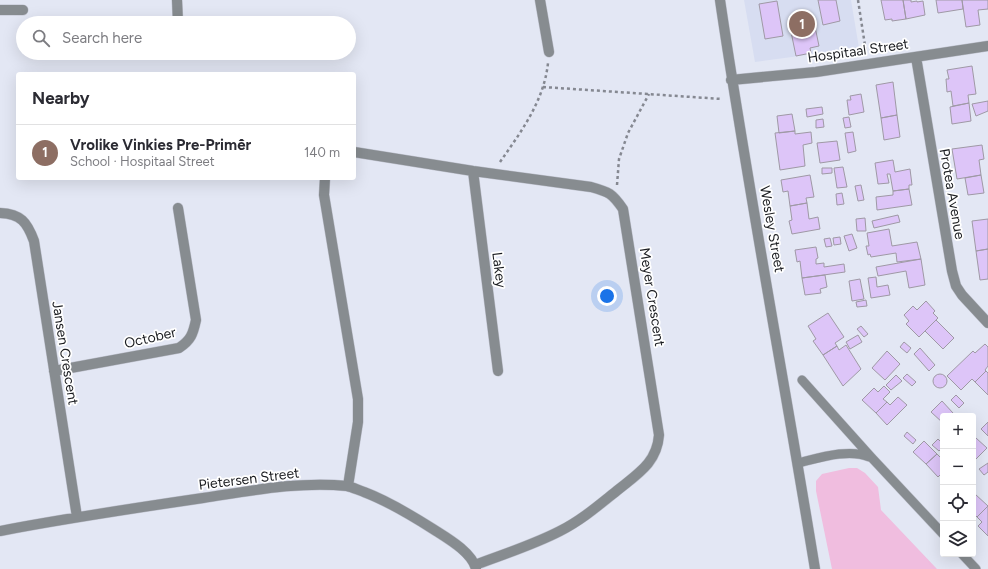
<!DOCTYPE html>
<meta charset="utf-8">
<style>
body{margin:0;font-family:Figtree,sans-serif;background:#f7f7f7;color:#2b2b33}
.controls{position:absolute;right:12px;bottom:12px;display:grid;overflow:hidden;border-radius:4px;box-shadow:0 4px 16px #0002}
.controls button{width:36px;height:36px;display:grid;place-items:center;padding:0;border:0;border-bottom:1px solid #e1e1e2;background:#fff;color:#2b2b33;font:20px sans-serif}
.you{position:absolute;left:607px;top:296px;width:14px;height:14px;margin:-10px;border:3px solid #fff;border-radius:50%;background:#1a73e8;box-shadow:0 0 0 6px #1a73e833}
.badge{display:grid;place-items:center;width:26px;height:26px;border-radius:50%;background:#7c3aed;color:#fff;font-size:13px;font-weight:700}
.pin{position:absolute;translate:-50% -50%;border:2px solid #fff;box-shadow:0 1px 4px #0006}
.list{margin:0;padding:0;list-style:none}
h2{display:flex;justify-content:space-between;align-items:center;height:52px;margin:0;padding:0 16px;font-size:17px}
h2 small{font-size:13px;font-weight:400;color:#7c7c81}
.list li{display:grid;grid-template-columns:26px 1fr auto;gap:12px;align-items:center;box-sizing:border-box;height:56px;padding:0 16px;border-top:1px solid #e1e1e2}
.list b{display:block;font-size:15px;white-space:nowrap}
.list p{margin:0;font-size:13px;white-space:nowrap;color:#7c7c81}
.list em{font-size:13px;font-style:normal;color:#7c7c81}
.icon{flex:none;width:22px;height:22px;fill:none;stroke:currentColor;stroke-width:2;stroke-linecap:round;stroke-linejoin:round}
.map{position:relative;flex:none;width:988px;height:569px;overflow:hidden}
.search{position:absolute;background:#fff;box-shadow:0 4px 16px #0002;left:16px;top:16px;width:340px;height:44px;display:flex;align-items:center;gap:10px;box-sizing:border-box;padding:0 14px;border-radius:22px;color:#7c7c81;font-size:15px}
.panel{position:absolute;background:#fff;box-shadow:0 4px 16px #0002;left:16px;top:72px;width:340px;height:108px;border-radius:4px}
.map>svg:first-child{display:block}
.built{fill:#d7ddf1}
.green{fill:#f0bddf}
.building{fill:#ddc5f8;stroke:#9f99a5}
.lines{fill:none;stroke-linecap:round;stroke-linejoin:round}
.service-casing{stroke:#bfc2ce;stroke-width:10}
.minor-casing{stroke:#bfc2ce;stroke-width:11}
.path{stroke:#858891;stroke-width:2.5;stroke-dasharray:3 3;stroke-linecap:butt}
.service{stroke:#878c90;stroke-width:9}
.minor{stroke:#878c90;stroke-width:10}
.labels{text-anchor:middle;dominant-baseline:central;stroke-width:3.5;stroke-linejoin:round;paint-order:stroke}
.street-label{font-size:14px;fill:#1a1c20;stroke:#fff}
</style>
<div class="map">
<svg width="988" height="569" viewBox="0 0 988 569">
<rect width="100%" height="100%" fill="#e3e7f4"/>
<path class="built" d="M744 0H851L859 48 755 62Z"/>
<path class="green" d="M849 468H857L865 473 878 487 881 510 937 569H832L816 491V481L822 474Z"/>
<path class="building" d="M818 0H836L840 21 823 25Z
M881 0H903L906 19 892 21V19L885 20Z
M903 0H911V2L917 1V2L923 1 925 15 906 19Z
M936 0H962L963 9 938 13Z
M962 0H988V9L978 10 980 25 966 27Z
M777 1 783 36 765 39 759 4Z
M814 22 819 46 810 48 811 53 796 56 790 27Z
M972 66 976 94 968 95 969 103 953 106 951 91 947 92 946 79H949L947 70Z
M893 82 897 115 881 118 876 85Z
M861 94 864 112 849 115 847 100H851L850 96Z
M988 101V111L976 116 972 104Z
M969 103 971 121 952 124 950 107Z
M822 107 823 114 807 117 806 109Z
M792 114 795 131 779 133 777 116Z
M897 115 900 137 884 140 881 118Z
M849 117 851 127 845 128 843 118Z
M823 119 824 127 816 128V120Z
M795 131V134L811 132 812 143 803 145 805 166 780 170 775 133Z
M853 132 856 151 848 153 845 133Z
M837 141 840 160 820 163 817 143Z
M982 145 984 159 979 160 981 175 957 179 952 149Z
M893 160 895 172 910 169 912 185H909V189L893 191 890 174H887L889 183 878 184 875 163Z
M843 167 847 187 837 188 834 168Z
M822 168H832V173L822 174Z
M810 175 814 197 806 198 807 203 790 206 788 191 783 192 781 180Z
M981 175 984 193 968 195 965 178Z
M861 185 864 200 858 201 855 186Z
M909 189 912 205 877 210 876 197 893 195V191Z
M842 193 844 204 837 205 836 194Z
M807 203 809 219 818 217 820 229 792 234 789 221 792 220 790 206Z
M898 215 900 222 874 228 872 221Z
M865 218 866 231H857L856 219Z
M988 219V249L976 251 972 221Z
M889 229 892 246 917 242 921 259 897 262 896 253 871 257 870 254 868 255 866 246H869L867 233Z
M852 234 857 248 849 251 844 236Z
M840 237 841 244 834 245 833 238Z
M830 238 832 246 826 247 824 239Z
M816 247 818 258 816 259V264L824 263V267L844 264 845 272 802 278 800 261 797 262 795 250Z
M988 249V279L980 280 976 251Z
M921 259 925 285 909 288 906 271 878 276 876 267Z
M825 275 827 287 820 289 821 293 805 295 802 278Z
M876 277 877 287 888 285 890 295 871 298 868 278Z
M860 279 864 299 852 301 849 281Z
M866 300 867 306 857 307 856 302Z
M926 301 935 311 933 313 938 318 919 337 906 324 909 321 904 315 913 306 917 310Z
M828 313 844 337 835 343 837 346 823 355 813 341 816 339 808 326Z
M936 320 954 338 943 349 925 331Z
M861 326 868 334 864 337 857 329Z
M858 335 862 342 850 349 846 342Z
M904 342 911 348 907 353 900 347Z
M985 344 988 347V366L985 370 986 371 975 382 972 379 961 390 947 376 973 351 975 353Z
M846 345 861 369 843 386 823 355 837 346 839 350Z
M920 348 935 365 929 371 914 354Z
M887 351 900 364 885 380 872 368Z
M986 371 988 373V395L975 382Z
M933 381a7 7 0 1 1 14 0a7 7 0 1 1-14 0Z
M907 374 916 382 912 386 903 378Z
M896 375 902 381 891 390 886 385Z
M884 386 890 392 883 399 887 402 876 413 862 400 874 388 878 392Z
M956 395 964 403 959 408 951 400Z
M898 397 907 405 887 425 876 413 887 402 890 405Z
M942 401 953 413 950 416H943V423L931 412Z
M988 422V436L981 429Z
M907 432 916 440 913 444 904 436Z
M976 438 987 448 974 461 973 440Z
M938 439 943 444V447L939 451 932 445Z
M924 441 937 454 926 464 913 452Z
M937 454 943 460V472L938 477 926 464Z
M988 463V472L984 475 979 469Z
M975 494 988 506 977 517 973 513V497Z
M988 506V536L978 526 982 522 977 517Z"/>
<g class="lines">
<g class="service-casing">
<path id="service" d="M802 380 871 457 943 534
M798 463C819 458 849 448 869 457
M962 554 976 569"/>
</g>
<g class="minor-casing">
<path id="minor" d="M177 0 178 23
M540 0 549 52
M720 0C748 190 784 379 815 569
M0 10H23
M916 57 952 271 956 286 962 295 988 323
M731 80 816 72 988 46
M354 152 473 171 591 187C609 192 612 193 623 209L659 435C657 462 639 473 619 489 600 504 582 520 560 531 533 545 504 554 475 565
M473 171 498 371
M325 178 324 195 358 399V422L348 486
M0 213C21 214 27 222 34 241L77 517
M54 371 179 348C191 340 193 334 196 320L178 208
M0 531C67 518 135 508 203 498 250 491 299 481 347 486 352 487 358 490 364 492 388 501 411 515 433 529 447 538 472 552 476 569"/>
</g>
<path class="path" d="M858 0 866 52
M543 87 722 99
M500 162C521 132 544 101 548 63
M617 185 619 159 628 133 649 94"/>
<use href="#service" class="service"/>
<use href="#minor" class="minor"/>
</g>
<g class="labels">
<g class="street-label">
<text transform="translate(858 51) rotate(-8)">Hospitaal Street</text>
<text transform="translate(952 194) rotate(80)">Protea Avenue</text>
<text transform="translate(772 229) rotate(80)">Wesley Street</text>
<text transform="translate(499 270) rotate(83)">Lakey</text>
<text transform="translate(652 297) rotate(81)">Meyer Crescent</text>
<text transform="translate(150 338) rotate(-13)">October</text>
<text transform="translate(65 353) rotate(81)">Jansen Crescent</text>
<text transform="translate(249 479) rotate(-7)">Pietersen Street</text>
</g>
</g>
</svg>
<div class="controls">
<button>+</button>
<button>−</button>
<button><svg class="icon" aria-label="locate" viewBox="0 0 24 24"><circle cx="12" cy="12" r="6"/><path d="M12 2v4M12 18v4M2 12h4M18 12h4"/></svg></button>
<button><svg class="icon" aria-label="layers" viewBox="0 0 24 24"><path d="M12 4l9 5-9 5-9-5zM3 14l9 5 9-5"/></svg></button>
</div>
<div class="you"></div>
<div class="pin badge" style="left:802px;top:24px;background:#8d6e63">1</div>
<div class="search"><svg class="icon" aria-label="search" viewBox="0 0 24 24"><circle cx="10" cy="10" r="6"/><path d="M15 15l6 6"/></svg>Search here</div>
<section class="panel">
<h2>Nearby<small></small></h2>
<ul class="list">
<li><span class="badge" style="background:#8d6e63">1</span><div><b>Vrolike Vinkies Pre-Primêr</b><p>School · Hospitaal Street</p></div><em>140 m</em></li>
</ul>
</section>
</div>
